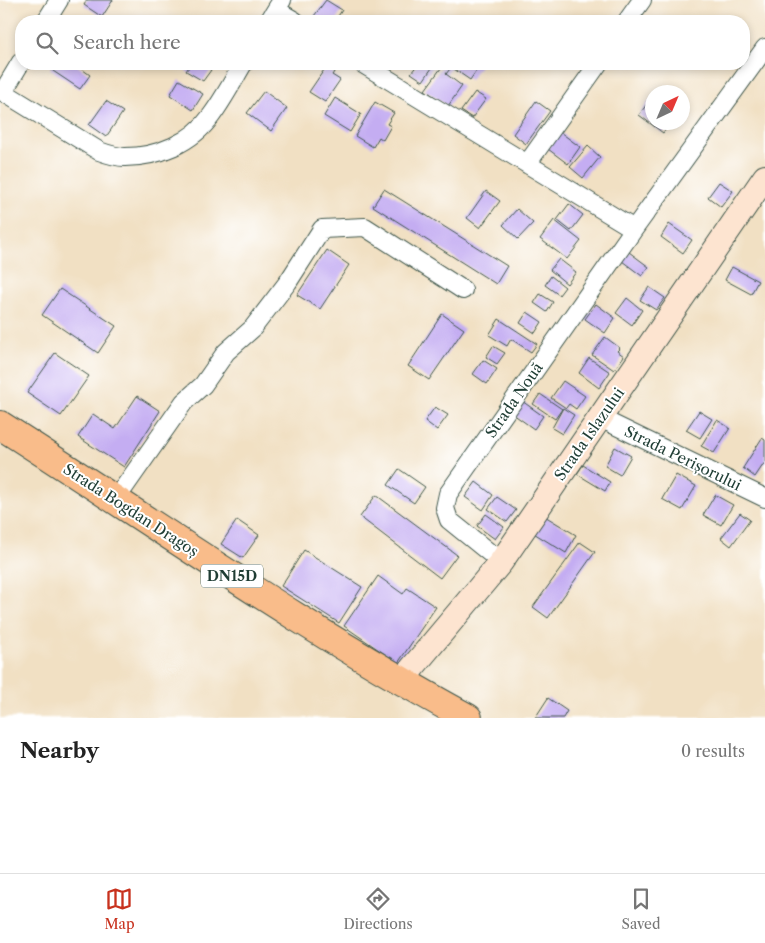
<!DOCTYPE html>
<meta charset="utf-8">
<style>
body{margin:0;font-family:"Libre Caslon Text",serif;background:#f2f2f2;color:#222}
.compass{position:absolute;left:645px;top:85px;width:45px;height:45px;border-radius:50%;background:#fff;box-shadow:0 2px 8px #0003;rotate:44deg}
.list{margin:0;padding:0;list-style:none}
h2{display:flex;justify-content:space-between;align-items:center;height:65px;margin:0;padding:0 20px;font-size:21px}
h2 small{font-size:16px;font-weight:400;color:#767676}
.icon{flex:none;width:28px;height:28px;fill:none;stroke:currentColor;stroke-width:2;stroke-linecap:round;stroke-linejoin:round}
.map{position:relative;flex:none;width:765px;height:718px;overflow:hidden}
.search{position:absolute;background:#fff;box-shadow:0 2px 8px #0003;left:15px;right:15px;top:15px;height:55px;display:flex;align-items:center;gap:12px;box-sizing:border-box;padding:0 18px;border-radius:20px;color:#767676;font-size:19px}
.sheet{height:155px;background:#fff}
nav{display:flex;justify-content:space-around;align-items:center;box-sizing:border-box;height:70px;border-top:1px solid #e0e0e0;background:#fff;font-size:14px;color:#767676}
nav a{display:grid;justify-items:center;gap:2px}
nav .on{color:#c8321e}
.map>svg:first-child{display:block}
.building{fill:#c4adf2}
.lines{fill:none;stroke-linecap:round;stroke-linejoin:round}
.street-casing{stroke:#3e5549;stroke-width:20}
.secondary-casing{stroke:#3e5549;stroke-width:26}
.primary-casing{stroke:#3e5549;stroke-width:30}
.street{stroke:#fff;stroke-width:18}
.secondary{stroke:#fde4d0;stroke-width:24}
.primary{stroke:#f9bc8a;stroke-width:28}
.labels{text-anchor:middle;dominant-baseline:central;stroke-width:4;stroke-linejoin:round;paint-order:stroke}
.shield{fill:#fff;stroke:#627771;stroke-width:1}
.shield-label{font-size:14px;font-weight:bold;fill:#1f3d34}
.street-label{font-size:15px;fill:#1f3d34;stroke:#fff}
</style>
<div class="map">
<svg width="765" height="718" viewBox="0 0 765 718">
<rect width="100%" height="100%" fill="#fff"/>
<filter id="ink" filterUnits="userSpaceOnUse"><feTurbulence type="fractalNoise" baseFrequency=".02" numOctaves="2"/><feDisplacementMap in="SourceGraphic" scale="10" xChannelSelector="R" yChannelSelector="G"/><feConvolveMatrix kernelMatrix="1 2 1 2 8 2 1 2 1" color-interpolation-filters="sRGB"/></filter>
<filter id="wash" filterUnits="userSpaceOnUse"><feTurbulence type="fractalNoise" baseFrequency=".0096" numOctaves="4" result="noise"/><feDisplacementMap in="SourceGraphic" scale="20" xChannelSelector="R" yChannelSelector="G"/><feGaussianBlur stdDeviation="1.12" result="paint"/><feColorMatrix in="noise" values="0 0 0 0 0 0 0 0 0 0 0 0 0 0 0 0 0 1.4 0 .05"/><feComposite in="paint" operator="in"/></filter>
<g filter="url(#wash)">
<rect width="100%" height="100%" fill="#f1e0c3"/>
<g id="blocks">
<path class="building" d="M87 0H113L102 17 84 5Z
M326 0 342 10 335 21H322L314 16Z
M53 64H75L90 75 80 89 50 69Z
M191 64H202L211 70 203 81 186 71Z
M328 64 339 65 332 75 340 80 325 102 309 92Z
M418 64 434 65 423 81 411 73Z
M444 64 453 65 446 74 462 86 448 106 425 90Z
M457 64H481L470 80 454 69Z
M179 80 203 94 193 110 170 95Z
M264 91 287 108 271 131 247 113Z
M475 92 486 99 472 118 461 111Z
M652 97V122H671L663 133 639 115Z
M335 98 361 114 350 132 324 116Z
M106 101 123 112 106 137 89 125Z
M536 101 550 111 526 144 513 134Z
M375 102 394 113 387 124 391 126 383 140 379 137 373 147 355 136Z
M560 132 580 147 568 164 548 149Z
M588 146 600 157 583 178 570 167Z
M719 182 733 191 721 207 708 197Z
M384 189 507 266 496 284 373 206Z
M486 191 500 201 480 228 467 218Z
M569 204 583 215 571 231 557 220Z
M517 209 533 223 518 239 503 225Z
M554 220 581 241 567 259 540 239Z
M669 224 692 240 683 253 661 237Z
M327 250 349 265 320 309 297 295Z
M629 252 649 267 642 276 622 261Z
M559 259 576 272 567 284 550 270Z
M732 267 758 281 751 294 725 280Z
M551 276 565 287 559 295 545 285Z
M649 287 665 298 656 310 640 300Z
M60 289 116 326 98 353 42 315Z
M540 294 553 302 547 312 534 303Z
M627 298 642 310 632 325 616 313Z
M596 304 615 318 605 333 585 319Z
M527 312 542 322 535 333 520 323Z
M442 314 464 329 429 380 408 366Z
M499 319 537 344 531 352 511 339 507 346 489 335Z
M605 337 620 348 617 351 624 356 614 370 592 355Z
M493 346 505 353 497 364 486 357Z
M55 353 89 376 61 416 27 393Z
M589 358 610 372 599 388 579 373Z
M483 360 497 369 487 384 473 374Z
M563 381 585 396 576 409 569 404 566 408 551 398Z
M540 394 562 409 555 419 533 404Z
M137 396 160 411 124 467 78 437 93 414 115 429Z
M522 401 543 416 534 429 513 414Z
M435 407 448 415 437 430 425 421Z
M563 408 574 415 562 434 552 428Z
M699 411 712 419 700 438 686 430Z
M717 420 730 428 714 453 701 446Z
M762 438 765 440V462L755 477 743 468Z
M615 447 631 456 620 475 605 466Z
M583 465 610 482 605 491 577 474Z
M399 469 425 487 414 503 388 485Z
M676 475 696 486 682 510 662 499Z
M476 482 493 495 483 510 465 497Z
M376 495 457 555 440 578 360 517Z
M715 495 733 505 721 525 703 515Z
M497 497 516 510 507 522 488 509Z
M740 513 750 520 731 546 721 538Z
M486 514 504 527 495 539 477 526Z
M543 515 576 535 566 553 532 532Z
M237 520 259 535 243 558 221 544Z
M580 542 595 552 548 618 533 607Z
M304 550 362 587 339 623 281 586Z
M378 576 403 594 407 588 436 607 398 663 344 626Z
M548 698 567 711 563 718H535Z"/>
</g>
</g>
<g filter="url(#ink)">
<use href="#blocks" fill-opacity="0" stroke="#3e5549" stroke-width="1"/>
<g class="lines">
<g class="street-casing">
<path id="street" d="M276 10 295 21
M46 21 59 0
M269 21 282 0
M627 21 642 0
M363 64 634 229
M0 90 99 151C107 154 116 157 125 157 157 157 192 143 211 116 223 100 233 81 243 64
M3 92 21 62
M527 164 598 64
M600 418 765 498
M116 499 184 402 203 385 226 352 252 329 288 282 322 229 365 227 463 290
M501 562 449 520 445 508 448 494 634 229 765 48"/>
</g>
<g class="secondary-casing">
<path id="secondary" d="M404 683 412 668 501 562 765 177"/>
</g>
<g class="primary-casing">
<path id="primary" d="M0 425C155 524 306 630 468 718"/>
</g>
<use href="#street" class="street"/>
<use href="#secondary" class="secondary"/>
<use href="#primary" class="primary"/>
</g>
</g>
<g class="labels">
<rect class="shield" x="201" y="564.5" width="62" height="23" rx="4"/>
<g class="shield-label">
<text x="232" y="576">DN15D</text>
</g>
<g class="street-label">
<text transform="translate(514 400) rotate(-55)">Strada Nouă</text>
<text transform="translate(589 434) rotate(-55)">Strada Islazului</text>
<text transform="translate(683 458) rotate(26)">Strada Perișorului</text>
<text transform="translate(131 510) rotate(33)">Strada Bogdan Dragoș</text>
</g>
</g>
</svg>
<svg class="compass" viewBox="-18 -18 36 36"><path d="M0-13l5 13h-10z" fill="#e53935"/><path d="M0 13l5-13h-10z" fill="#767676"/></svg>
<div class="search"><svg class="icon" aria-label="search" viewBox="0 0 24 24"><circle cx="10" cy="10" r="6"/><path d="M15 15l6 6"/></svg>Search here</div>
</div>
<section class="sheet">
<h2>Nearby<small>0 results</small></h2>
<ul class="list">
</ul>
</section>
<nav>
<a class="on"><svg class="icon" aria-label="map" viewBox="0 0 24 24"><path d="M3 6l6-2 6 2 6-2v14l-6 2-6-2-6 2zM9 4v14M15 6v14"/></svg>Map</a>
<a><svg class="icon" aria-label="directions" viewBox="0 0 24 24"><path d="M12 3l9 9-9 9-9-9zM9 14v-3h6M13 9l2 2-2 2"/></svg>Directions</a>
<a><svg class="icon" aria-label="saved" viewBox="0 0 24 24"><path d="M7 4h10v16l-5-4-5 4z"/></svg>Saved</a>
</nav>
